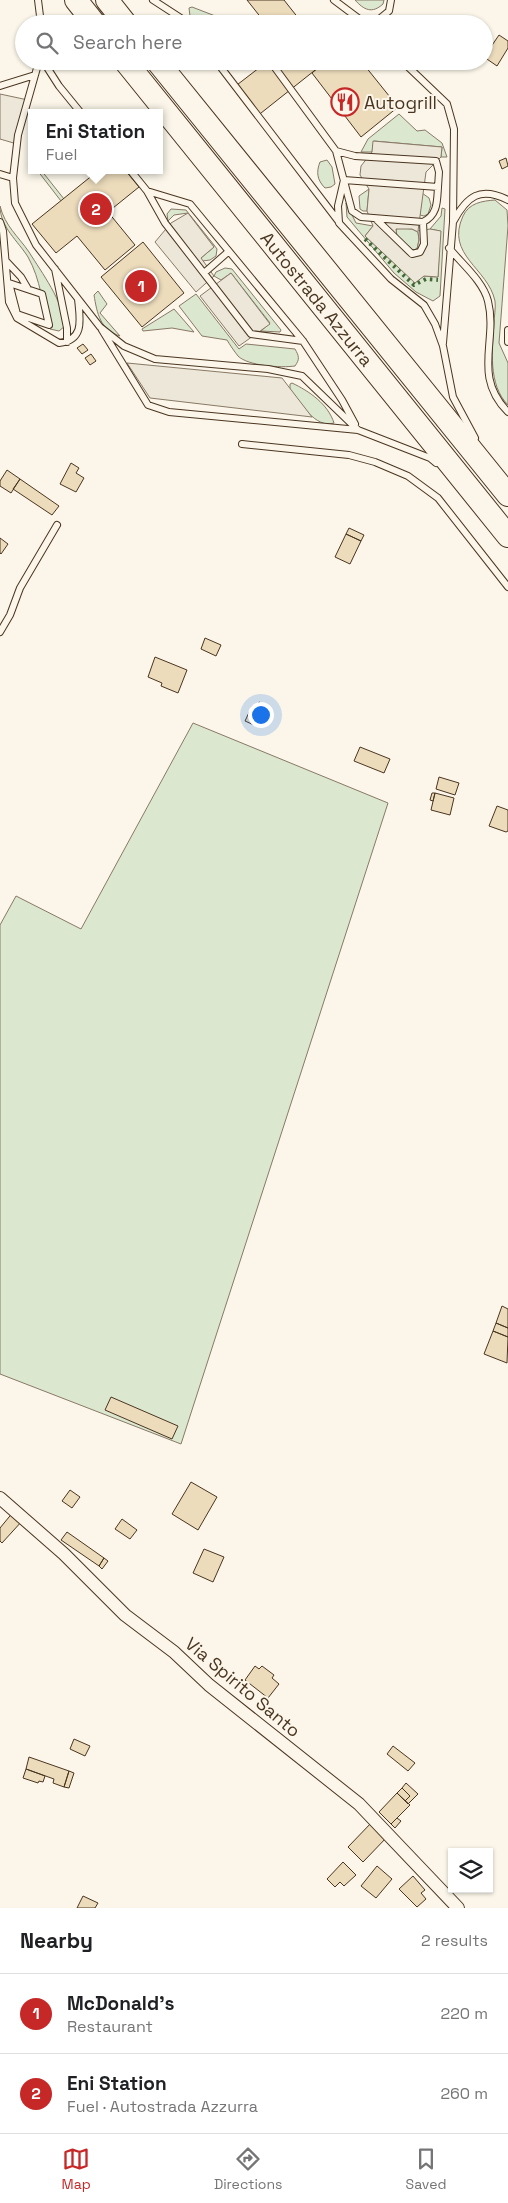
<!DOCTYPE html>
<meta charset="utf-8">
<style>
body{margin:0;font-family:"Space Grotesk",sans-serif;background:#f6f6f6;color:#202124}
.controls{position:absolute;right:15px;bottom:15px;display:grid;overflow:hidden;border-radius:0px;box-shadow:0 1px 4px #0004}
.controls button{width:45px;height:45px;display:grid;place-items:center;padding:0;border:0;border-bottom:1px solid #e0e0e0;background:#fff;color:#202124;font:25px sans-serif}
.you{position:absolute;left:260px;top:714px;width:18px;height:18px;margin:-12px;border:4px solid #fff;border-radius:50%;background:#1a73e8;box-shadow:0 0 0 8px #1a73e833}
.badge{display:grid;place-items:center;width:32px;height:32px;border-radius:50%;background:#c62828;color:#fff;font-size:16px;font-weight:700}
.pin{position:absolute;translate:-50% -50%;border:2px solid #fff;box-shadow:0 1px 5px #0006}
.popup{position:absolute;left:28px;top:109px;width:135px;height:65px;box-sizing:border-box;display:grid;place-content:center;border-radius:0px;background:#fff;filter:drop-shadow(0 1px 4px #0005);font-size:16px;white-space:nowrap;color:#757577}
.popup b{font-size:19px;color:#202124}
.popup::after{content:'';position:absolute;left:50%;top:100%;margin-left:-10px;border:10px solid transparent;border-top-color:#fff}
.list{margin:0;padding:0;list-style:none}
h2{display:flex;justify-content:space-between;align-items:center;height:65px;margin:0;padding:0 20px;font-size:21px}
h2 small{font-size:16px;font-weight:400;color:#757577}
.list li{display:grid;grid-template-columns:32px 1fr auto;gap:15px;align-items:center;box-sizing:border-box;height:80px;padding:0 20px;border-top:1px solid #e0e0e0}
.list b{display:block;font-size:19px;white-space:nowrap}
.list p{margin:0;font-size:16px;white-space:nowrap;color:#757577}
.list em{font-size:16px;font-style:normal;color:#757577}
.icon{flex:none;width:28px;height:28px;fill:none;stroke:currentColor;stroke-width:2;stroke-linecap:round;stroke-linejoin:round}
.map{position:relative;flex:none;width:508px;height:1908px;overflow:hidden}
.search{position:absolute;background:#fff;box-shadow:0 1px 4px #0004;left:15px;right:15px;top:15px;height:55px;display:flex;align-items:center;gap:12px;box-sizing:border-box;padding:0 18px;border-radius:28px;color:#757577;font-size:19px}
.sheet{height:225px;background:#fff}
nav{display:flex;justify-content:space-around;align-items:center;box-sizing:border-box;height:70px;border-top:1px solid #e0e0e0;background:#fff;font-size:14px;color:#757577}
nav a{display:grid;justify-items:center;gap:2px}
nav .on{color:#c62828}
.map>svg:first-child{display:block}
.green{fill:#dce7d0;stroke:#887966}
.parking{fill:#ede7d9;stroke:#887966;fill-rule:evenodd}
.building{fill:#ecdcbc;stroke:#4a3520}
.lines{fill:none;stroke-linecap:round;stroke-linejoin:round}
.service-casing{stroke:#4a3520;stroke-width:8}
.minor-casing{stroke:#4a3520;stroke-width:14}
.motorway-casing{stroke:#4a3520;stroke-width:24}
.service{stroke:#fbf6e9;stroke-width:6}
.minor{stroke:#fbf6e9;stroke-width:12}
.motorway{stroke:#fbf6e9;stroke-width:22}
.hedge{stroke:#436837;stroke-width:4;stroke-dasharray:2.5 4;stroke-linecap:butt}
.labels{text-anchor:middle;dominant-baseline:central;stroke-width:4;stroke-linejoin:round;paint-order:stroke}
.poi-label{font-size:18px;fill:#4a3520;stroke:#fbf6e9;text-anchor:start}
.street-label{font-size:18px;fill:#4a3520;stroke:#fbf6e9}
</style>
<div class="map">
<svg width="508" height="1908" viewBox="0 0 508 1908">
<rect width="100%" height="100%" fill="#fbf6e9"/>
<path class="green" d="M355 0H384L383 4C372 14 364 10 355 0Z
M192 7 236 24 220 23 190 16 189 8Z
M399 114 417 131 425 130 442 143 447 157H441L442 147 374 141 372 152H361L368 139Z
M327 160 332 167 335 184 331 187 325 188C317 180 316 172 320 162Z
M37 170H41L64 199 61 201Z
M369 189 367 211H363L360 209 359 196Z
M422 193 429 198 431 205 428 214 424 216 420 215Z
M495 200 507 210 508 226 499 343 508 363V405C488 385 492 349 494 324 494 317 496 307 495 301 488 268 445 255 463 216 469 203 482 201 495 200Z
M346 203 356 223 373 226 365 236 415 282 424 276 438 277 440 231 430 229 441 216 442 208 445 209 440 296 433 301 416 292 394 273 347 217Z
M0 206C5 226 18 236 29 252 42 273 63 301 65 326L59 331 50 329C42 305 41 280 28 257 18 241 0 227 0 206Z
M171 209 186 210 214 245 217 249 216 256 210 260 202 261 201 258 214 247 188 213 174 215 168 221 167 214Z
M401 228 412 229 418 232 419 240 417 249 413 250 397 237 396 229Z
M225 268 232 269 281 330 280 332 261 331 270 323 231 273 221 280 214 276 216 272Z
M98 291 107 304 100 313 120 336C100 330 97 313 94 295Z
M196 294 239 349 246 344 295 349C299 356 300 359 295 366 281 368 248 366 238 356 234 351 230 345 227 340L202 336 179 306Z
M174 309 194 332 172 328 143 331 142 329Z
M292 383C309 391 328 404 334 423 315 429 300 402 290 389V384Z
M193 723 388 803 181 1444 0 1374V925L16 896 81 929Z"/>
<path class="parking" d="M0 94 28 100 17 144 0 139Z
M373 141 442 147 441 157 426 172 418 231 430 229 441 231 438 277 424 276 415 283 365 236 373 226 367 211 369 189 360 175 361 166 372 152ZM396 229H412L418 232 419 240 417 249 413 250 397 237Z
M188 213 214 247 201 258 214 276 196 292 155 242 171 223Z
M231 273 270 324 239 346 200 296Z
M127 363 282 378 312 417 150 398Z"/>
<path class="building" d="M247 0H284L303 24H266Z
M499 35 508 41V48L497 66 484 57Z
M268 61H315L319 67 256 117 233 88Z
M315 61H361L398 107 361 137 312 73 319 67Z
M457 61H464L459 67 455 63Z
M506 158 508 166 502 169 499 161Z
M99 170H125L139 187 108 212 135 245 105 270 77 236 56 253 32 224Z
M143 242 184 293 142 327 101 277Z
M83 344 88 350 82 354 77 348Z
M91 354 96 361 90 365 85 358Z
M71 463 79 468 76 473 84 478 76 492 60 484Z
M7 470 20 479 11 493 0 486V481Z
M20 479 59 506 52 515 13 489Z
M349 528 364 535 361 541 346 534Z
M346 534 361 541 350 564 335 557Z
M0 538 8 544 1 554 0 553Z
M205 638 221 645 216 656 201 649Z
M155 657 187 670 178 693 161 686 162 683 148 677Z
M259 702 268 706 261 723 256 721 254 725 245 721 252 706 257 707Z
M360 747 390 759 384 773 354 761Z
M439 777 459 783 455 795 436 789Z
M432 793H435L433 801 430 800Z
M435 793 454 798 450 815 431 810Z
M497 806 508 810V831L506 832 489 826Z
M502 1306 508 1309V1328L496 1323Z
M496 1323 508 1328V1337L493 1331Z
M493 1331 508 1337 507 1363 484 1354Z
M111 1397 178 1426 172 1439 105 1410Z
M191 1482 217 1497 198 1530 172 1514Z
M70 1490 80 1497 72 1508 62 1501Z
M14 1511 23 1520 2 1543 0 1541V1528Z
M122 1519 137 1530 130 1539 115 1529Z
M67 1532 104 1558 99 1566 61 1540Z
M204 1549 224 1557 213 1582 193 1573Z
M104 1558 108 1561 102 1569 99 1566Z
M255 1666 259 1669 262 1666 274 1675 272 1678 279 1684 268 1698 245 1680Z
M74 1739 90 1746 85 1756 70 1749Z
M393 1746 415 1763 408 1771 387 1754Z
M29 1757 69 1771 64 1787 53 1783 54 1779 26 1769Z
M26 1769 45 1776 43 1782 39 1781 38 1783 23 1778Z
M69 1771 74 1773 69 1788 64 1787Z
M406 1783 418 1794 408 1804 405 1801 410 1796 402 1788Z
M402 1788 410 1796 405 1801 397 1793Z
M397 1793 410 1805 391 1824 379 1812Z
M397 1818 401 1821 395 1828 391 1824Z
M373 1821 388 1836 363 1862 348 1847Z
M343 1862 356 1875 344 1886 340 1882 335 1887 327 1879Z
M377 1866 392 1879 376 1898 361 1886Z
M413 1876 425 1890 421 1893 426 1899 417 1907 399 1889Z
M83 1896 98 1903 95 1908H77Z"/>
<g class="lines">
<g class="service-casing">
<path id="service" d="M38 0 41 24
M153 0 190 24
M334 0 366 24
M364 22 378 20 389 11 391 0
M39 61 18 135 13 178 15 203 36 245 100 327 124 346 155 359 268 369 302 376 358 430
M43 61 59 86 81 113
M216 61 339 222
M270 61 336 151 355 156 436 161 439 172 438 187 344 180 338 206 339 223 391 279 424 305 435 324 443 346 453 397 475 438
M402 61 447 104 454 129 453 221
M0 86 35 75
M336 151 352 211 361 217 423 222C438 215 437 201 438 187
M130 170 147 191 190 204 303 341 342 400 355 424
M0 174 13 178
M147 191 165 223 251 334 303 341
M377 220 412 254 420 252 424 244 423 222
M0 222 3 231 9 302 17 318 59 343C85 340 80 319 78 299
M449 248C462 264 483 281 488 301 498 341 472 376 508 412
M6 261 21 277 28 289
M55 269 67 328V342
M204 273 228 252
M9 283 42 294 49 325 17 314Z
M102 330 148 405 169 412 358 430 430 458 436 463
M508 330V342
M443 343 453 222C467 196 480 186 508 200
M242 444 349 455 375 462 408 476 438 498 508 587
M0 632 10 615 20 588 57 525"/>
</g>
<g class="minor-casing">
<path id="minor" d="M0 1498 64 1554 125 1615 174 1652 209 1685 359 1804 458 1908"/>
</g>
<g class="motorway-casing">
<path id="motorway" d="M76 0 95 24
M107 0 126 24
M125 61 508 536
M157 61 508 495"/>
</g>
<use href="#service" class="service"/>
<use href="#minor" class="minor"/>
<use href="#motorway" class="motorway"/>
<path class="hedge" d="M365 239 414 285 426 279 438 280"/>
</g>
<defs>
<g id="restaurant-ring" transform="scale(1.4375)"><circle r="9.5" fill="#fbf6e9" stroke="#c62828" stroke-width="1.5"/><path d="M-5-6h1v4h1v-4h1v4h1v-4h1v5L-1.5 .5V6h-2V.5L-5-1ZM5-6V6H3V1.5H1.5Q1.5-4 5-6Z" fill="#c62828"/></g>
</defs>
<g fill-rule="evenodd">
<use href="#restaurant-ring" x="345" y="102"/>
</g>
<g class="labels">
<g class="poi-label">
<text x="364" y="102">Autogrill</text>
</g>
<g class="street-label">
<text transform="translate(317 299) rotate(51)">Autostrada Azzurra</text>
<text transform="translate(243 1687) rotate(40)">Via Spirito Santo</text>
</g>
</g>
</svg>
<div class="controls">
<button><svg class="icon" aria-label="layers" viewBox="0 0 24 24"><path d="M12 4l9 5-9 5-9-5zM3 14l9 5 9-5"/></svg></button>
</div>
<div class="you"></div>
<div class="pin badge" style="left:141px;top:286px">1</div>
<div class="pin badge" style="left:96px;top:209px">2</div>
<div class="popup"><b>Eni Station</b>Fuel</div>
<div class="search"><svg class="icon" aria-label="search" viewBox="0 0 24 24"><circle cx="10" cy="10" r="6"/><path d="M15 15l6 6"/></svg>Search here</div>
</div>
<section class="sheet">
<h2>Nearby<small>2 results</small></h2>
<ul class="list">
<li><span class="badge">1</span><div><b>McDonald's</b><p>Restaurant</p></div><em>220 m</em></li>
<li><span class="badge">2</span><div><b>Eni Station</b><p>Fuel · Autostrada Azzurra</p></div><em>260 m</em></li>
</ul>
</section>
<nav>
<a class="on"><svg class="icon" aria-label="map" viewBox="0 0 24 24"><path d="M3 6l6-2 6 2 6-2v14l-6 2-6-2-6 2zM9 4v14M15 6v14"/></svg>Map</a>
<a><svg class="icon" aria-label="directions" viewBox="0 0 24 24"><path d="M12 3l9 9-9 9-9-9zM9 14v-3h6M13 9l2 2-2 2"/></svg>Directions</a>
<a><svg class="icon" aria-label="saved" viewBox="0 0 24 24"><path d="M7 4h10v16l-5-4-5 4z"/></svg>Saved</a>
</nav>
